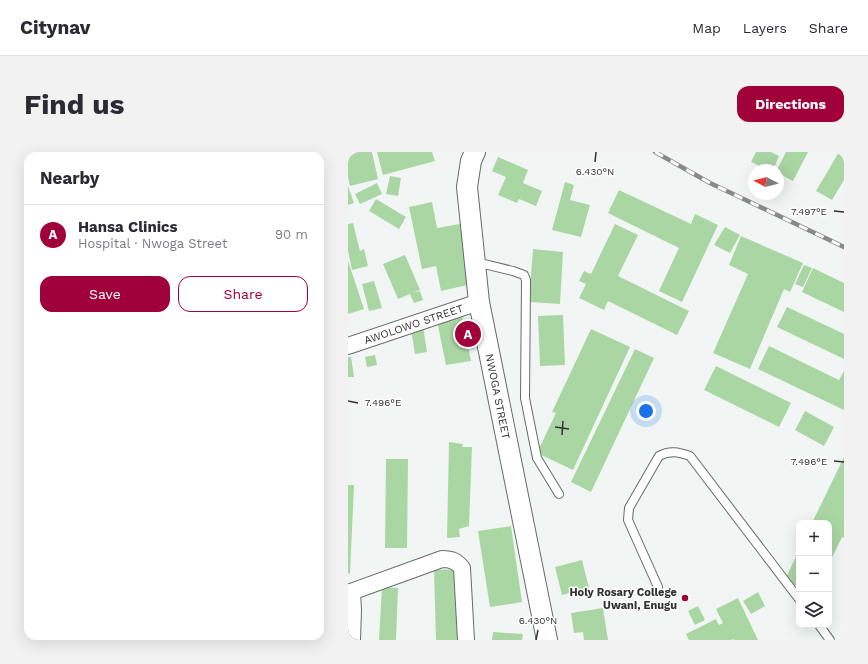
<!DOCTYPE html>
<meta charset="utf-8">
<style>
body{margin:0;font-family:"Work Sans",sans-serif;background:#f2f2f3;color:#2b2b33}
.controls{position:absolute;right:12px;bottom:12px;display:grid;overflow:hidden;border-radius:8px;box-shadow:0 4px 16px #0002}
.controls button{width:36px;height:36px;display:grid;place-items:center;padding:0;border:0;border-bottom:1px solid #e1e1e2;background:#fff;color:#2b2b33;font:20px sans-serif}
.compass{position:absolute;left:400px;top:12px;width:36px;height:36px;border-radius:50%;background:#fff;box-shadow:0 4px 16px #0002;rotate:277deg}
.you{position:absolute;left:298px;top:259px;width:14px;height:14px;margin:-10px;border:3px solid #fff;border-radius:50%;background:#1a73e8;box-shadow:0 0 0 6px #1a73e833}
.badge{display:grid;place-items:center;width:26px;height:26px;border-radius:50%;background:#a1013a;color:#fff;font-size:13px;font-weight:700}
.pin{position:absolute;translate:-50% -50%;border:2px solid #fff;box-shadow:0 1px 4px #0006}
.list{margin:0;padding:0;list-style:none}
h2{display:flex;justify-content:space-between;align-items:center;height:52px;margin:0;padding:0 16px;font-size:17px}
h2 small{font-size:13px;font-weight:400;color:#7c7c81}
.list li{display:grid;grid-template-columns:26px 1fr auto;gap:12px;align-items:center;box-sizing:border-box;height:60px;padding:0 16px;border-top:1px solid #e1e1e2}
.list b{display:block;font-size:15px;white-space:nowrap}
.list p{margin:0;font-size:13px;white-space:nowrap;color:#7c7c81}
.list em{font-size:13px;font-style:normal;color:#7c7c81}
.actions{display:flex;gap:8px;padding:12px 16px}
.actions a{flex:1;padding:9px 0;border:1px solid #a1013a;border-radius:12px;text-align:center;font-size:14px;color:#a1013a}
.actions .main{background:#a1013a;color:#fff}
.icon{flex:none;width:22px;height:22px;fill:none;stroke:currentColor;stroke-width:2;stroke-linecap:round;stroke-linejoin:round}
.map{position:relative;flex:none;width:496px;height:488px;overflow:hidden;border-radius:12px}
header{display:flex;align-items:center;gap:24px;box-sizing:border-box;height:56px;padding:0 20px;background:#fff;border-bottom:1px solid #e1e1e2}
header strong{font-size:19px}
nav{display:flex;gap:22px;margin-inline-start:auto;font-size:14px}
.intro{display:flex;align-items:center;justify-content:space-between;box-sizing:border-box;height:96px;padding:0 24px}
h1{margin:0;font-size:28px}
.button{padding:10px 18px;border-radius:12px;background:#a1013a;color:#fff;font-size:14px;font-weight:700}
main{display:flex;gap:24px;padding:0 24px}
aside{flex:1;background:#fff;border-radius:12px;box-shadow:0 4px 16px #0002}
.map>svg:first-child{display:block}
.building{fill:#aad6a4}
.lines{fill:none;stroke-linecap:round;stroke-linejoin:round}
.service-casing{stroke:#666b69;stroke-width:10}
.minor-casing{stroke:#666b69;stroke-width:18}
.tertiary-casing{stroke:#666b69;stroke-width:22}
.service{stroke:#fff;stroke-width:8}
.minor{stroke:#fff;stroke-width:16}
.tertiary{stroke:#fff;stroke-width:20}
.rail-casing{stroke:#868a88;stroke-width:4.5}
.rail{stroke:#fff;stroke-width:3;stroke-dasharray:9;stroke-linecap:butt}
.ticks{fill:none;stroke:#303231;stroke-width:1.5}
.poi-dot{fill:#a1013a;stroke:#fff;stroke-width:1.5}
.labels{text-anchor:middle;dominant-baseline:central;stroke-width:3;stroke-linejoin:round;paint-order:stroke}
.street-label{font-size:11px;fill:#303231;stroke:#fff}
.poi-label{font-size:11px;font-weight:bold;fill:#303231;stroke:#fff;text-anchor:end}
.ticks-label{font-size:10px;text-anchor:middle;fill:#303231;stroke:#fff;stroke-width:3;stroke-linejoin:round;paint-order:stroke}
</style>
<header>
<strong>Citynav</strong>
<nav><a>Map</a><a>Layers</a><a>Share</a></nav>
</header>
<div class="intro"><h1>Find us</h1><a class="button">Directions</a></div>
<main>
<aside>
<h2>Nearby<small></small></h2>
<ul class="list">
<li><span class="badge">A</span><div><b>Hansa Clinics</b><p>Hospital · Nwoga Street</p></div><em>90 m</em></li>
</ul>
<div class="actions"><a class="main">Save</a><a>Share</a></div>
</aside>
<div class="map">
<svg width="496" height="488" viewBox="0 0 496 488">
<rect width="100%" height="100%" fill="#f1f6f4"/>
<path class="building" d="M0 0H24L30 27 2 34 0 25Z
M29 0H84L87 9 35 23Z
M408 0H423L431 4 425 18H420L403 10Z
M438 0H460L445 29 430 21V18H429Z
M491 0H496V28L484 48 468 39Z
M150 5 180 18 175 31 194 39 188 54 171 47 169 51 150 43 158 25 144 19Z
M42 24 53 26 50 44 38 42Z
M217 30 226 33 222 48 242 53 233 85 204 78Z
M29 31 34 42 12 52 7 42Z
M0 34 6 51 0 53Z
M271 38 343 72 347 62 370 73 334 150 311 139 331 96 260 61Z
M28 47 58 65 51 77 21 59Z
M84 50 89 76 112 72 124 132 93 139 88 114 74 117 61 55Z
M5 71 12 99 16 97 20 114 4 118 0 99V72Z
M267 72 290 83 270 124 341 159 329 183 260 149 256 158 231 146 238 132 231 129 236 119 243 122Z
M377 75 392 83 382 101 366 93Z
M393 84 455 111 442 140 436 137 402 217 365 201 400 122 381 113Z
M185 97 215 100 212 152 181 150Z
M57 103 72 138 64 141 72 139 75 148 66 151 62 142 50 147 35 112Z
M0 109 16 157 0 162Z
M456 113 464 116 455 135 447 132Z
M465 116 496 131V160L454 140Z
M26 129 34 156 21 159 14 132Z
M439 155 496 182V207L429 175Z
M215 163 217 213 192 214 190 164Z
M114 164 123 209 98 213 89 169Z
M75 175 79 200 67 202 63 177Z
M243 177 282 195 225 318 189 301 208 261 204 260Z
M421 194 491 228 496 219V258L410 217Z
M287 197 306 206 243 340 223 330Z
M27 203 29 213 19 215 17 205Z
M0 205H3L6 225H0Z
M368 214 443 251 431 275 356 238Z
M457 259 486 275 476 294 447 278Z
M101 290 115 292 114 295H124L121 374 111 377 112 385 99 386Z
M496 305V386L494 385 481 412V371H464Z
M38 307H60L59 396H37Z
M0 333H6L2 422 0 421Z
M163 374 174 450 142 455 130 379Z
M451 398V435L437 428Z
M234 408 241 436 214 443 207 415Z
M110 417 112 488H88L86 418Z
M34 435 50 436 48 488H31Z
M410 440 417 454 403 462 395 449Z
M390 446 410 488H386L385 487 383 488H341L338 482 368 467 371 473 375 471 368 457Z
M350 454 357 468 347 473 340 459Z
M255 456 260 488H236L235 480 226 481 223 461Z
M145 480 175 482 174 488H144Z"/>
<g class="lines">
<g class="service-casing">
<path id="service" d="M128 110 165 119 176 123 178 128 177 246 189 306 211 342
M310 435 280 368 281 356 311 304C322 298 330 300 342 304L451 447
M471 473 482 488"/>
</g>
<g class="minor-casing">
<g id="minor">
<path id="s1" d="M0 194 131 150"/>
<path d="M4 440 5 458 4 488"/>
<path d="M0 441 94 407C104 407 108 409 114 416L118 488"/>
</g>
</g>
<g class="tertiary-casing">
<g id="tertiary">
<path id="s2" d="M127 0 123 9 119 35 131 150 199 488"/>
</g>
</g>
<use href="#service" class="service"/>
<use href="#minor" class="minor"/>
<use href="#tertiary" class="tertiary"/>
<g class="rail-casing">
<path id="rail" d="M307 0 362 31 496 95"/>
</g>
<use href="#rail" class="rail"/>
</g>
<path class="ticks" d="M247 10 248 0M486 59 496 60M0 249 10 251M207 275 221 277M214 283 215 269M486 309 496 310M188 488 190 478"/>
<circle class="poi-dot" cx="337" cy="446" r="4"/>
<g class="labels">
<g class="street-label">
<text stroke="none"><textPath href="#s1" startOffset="69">AWOLOWO STREET</textPath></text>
<text stroke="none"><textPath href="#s2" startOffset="248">NWOGA STREET</textPath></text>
</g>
<g class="poi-label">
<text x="329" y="440">Holy Rosary College<tspan x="329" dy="13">Uwani, Enugu</tspan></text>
</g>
</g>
<g class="ticks-label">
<text x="247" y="23">6.430°N</text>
<text x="461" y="63">7.497°E</text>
<text x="35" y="254">7.496°E</text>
<text x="461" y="313">7.496°E</text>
<text x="190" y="472">6.430°N</text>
</g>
</svg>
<div class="controls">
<button>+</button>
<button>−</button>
<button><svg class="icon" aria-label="layers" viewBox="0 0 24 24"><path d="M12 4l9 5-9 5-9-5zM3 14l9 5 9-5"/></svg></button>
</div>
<svg class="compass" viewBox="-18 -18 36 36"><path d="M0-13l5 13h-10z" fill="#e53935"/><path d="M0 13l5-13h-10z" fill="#7c7c81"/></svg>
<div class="you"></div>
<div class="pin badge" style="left:120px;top:182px">A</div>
</div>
</main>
